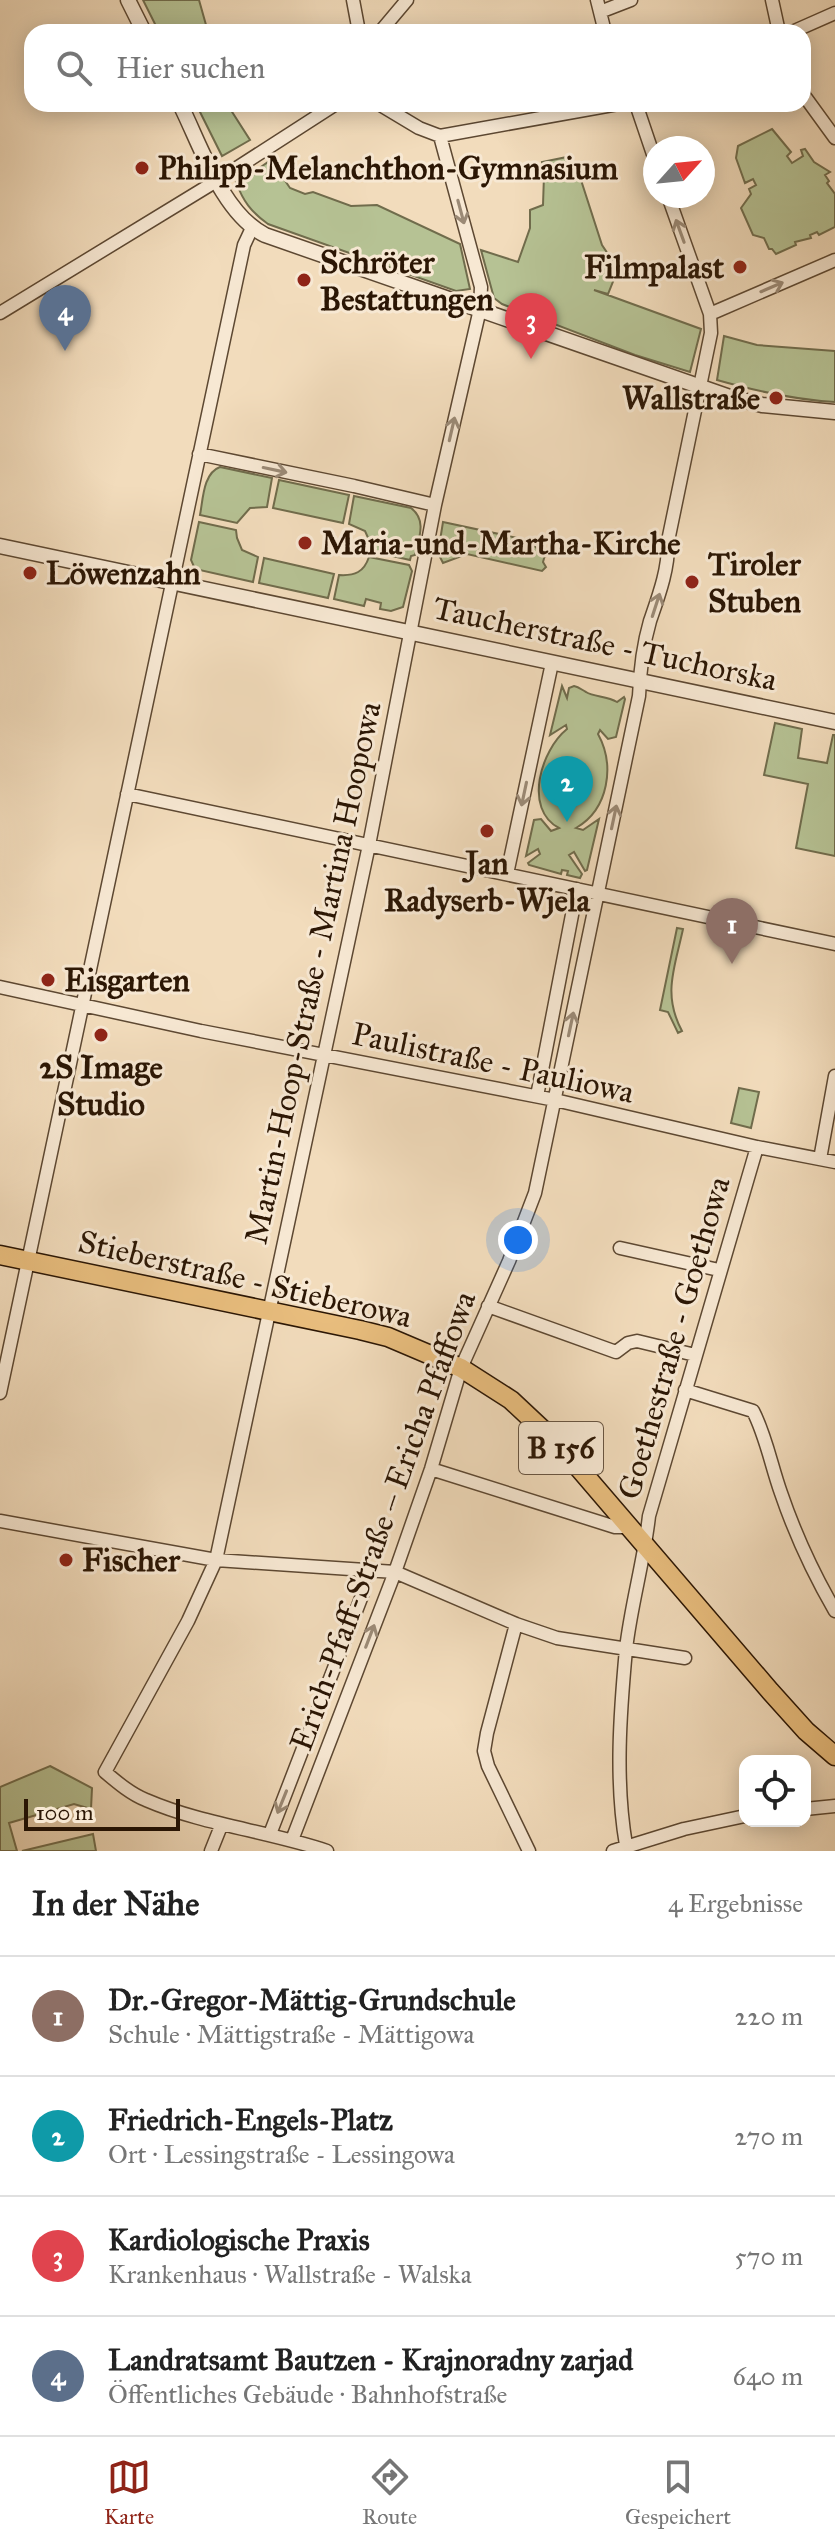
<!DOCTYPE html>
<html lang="de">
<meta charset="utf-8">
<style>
body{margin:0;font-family:"IM FELL Great Primer",serif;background:#f6f6f6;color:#222}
.controls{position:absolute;right:24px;bottom:24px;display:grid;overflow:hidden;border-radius:16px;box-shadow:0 4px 20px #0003}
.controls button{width:72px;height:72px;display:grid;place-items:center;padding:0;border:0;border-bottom:2px solid #e0e0e0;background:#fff;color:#222;font:40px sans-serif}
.compass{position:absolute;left:643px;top:136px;width:72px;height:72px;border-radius:50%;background:#fff;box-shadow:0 4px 20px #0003;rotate:63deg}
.scale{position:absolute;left:24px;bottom:20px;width:156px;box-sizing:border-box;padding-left:8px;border:4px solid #2b1604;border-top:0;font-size:22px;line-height:28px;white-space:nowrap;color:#2b1604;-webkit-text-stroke:6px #f7e8d3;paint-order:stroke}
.you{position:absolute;left:518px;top:1240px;width:28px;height:28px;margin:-20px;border:6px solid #fff;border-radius:50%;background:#1a73e8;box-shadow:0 0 0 12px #1a73e833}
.badge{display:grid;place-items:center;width:52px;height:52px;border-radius:50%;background:#8f2418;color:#fff;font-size:26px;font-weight:700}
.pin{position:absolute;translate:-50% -66px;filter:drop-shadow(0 2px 4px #0008)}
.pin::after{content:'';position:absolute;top:42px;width:28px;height:24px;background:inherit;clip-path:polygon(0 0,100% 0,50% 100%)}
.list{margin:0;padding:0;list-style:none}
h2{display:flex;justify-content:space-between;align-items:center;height:104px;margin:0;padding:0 32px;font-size:34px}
h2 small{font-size:26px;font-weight:400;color:#767676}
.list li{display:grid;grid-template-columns:52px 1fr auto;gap:24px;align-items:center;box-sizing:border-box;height:120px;padding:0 32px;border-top:2px solid #e0e0e0}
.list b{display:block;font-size:30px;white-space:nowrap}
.list p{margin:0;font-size:26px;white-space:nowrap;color:#767676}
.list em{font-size:26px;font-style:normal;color:#767676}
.icon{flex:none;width:44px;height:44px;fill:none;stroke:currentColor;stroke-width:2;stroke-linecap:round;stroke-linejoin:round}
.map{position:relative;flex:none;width:835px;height:1851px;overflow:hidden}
.search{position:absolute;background:#fff;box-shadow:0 4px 20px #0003;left:24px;right:24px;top:24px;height:88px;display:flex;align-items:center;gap:20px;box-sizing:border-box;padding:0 28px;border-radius:24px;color:#767676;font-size:30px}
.sheet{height:584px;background:#fff}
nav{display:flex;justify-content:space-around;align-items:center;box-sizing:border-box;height:112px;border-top:2px solid #e0e0e0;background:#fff;font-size:22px;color:#767676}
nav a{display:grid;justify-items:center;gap:4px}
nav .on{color:#8f2418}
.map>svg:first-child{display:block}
.green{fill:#b6c294;stroke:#706c4c;stroke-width:2}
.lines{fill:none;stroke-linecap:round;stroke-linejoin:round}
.minor-casing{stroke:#5d4832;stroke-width:15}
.tertiary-casing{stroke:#5d4832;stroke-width:17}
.primary-casing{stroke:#2b1604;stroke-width:21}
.minor{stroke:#f7e8d3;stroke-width:12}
.tertiary{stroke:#f7e8d3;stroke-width:14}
.primary{stroke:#e9be7e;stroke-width:18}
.oneway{stroke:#9b8a76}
.poi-dot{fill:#8f2418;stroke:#f7e8d3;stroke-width:3}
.labels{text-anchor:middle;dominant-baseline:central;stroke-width:6;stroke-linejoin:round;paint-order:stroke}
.shield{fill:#f7e8d3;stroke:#685542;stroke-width:2}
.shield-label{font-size:30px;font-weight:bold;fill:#2b1604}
.poi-label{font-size:32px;font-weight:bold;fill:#2b1604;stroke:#f7e8d3;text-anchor:start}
.street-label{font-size:32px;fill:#2b1604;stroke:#f7e8d3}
</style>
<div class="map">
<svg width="835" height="1851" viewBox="0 0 835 1851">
<rect width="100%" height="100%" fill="#f2dcbc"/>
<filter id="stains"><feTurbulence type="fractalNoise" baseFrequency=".0025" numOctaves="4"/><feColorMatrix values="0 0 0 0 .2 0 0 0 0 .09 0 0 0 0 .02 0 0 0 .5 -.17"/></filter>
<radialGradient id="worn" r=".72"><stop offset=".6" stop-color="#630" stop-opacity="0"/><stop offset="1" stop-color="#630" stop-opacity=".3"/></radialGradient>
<path class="green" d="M143 0H199L208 32H159Z
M196 104H227L250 140 222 156Z
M772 129 791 152 787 156 792 163 803 156 801 150 805 149 814 162 830 172 825 175 829 181 827 183 835 194V227L819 235 817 232 810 235 811 238 795 242 796 245 776 254 772 249H769L764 238 753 235 741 208 751 194 749 189 756 185 753 179 745 183 736 158 738 146Z
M567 157 571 169 582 166 587 177 581 180 602 245 618 269 608 294 594 290 701 329 690 372 635 355 502 304 494 298 481 250 518 262 530 228V210L543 205 544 175 542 162Z
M268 162 275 166 290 188 305 194 313 192 351 206 377 205 460 244 470 289 456 291 268 224C251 212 243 201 236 182L252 172 255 174 259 171 258 169Z
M724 336 757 345 835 351V402C794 400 756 391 717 380Z
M220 467 272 478 267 507 250 508 237 523 200 515C203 500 203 473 220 467Z
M279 480 349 495 343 523 273 508Z
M354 496 411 508C427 520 419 538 415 555L411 556 410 560 370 551V542L365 531 349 524Z
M199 522 236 530 237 538 242 550 258 557 253 582 195 569 191 560Z
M443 522 527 540 545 555 543 562 546 567 542 571 467 554 443 563 438 553Z
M369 557 409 565 412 571 403 607 391 611 380 609 381 603 366 599 364 606 334 599 339 575C355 576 364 572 369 557Z
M264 558 334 574 328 598 259 583Z
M562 686 567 698 569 688 574 686C579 687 582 690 586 692 594 697 607 696 617 702L624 697 625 699 616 737 608 739 600 730 598 734C615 765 609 809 576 828L583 830 599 819 587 870 585 871 574 852 569 855 582 874 580 878 567 875 568 871 562 870 561 874 529 865 528 863 540 854 538 849 526 856 534 820 541 819 551 831 559 828C523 809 541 750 567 729L566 725 550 735Z
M775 723 802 729 798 758 827 763 833 735H835V856L796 848 808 784 764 775Z
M677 928 683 929C675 967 662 994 682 1031L678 1033 668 1012 660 1010Z
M739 1088 759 1092 751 1128 731 1123Z
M50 1766 92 1788 91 1809 74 1804 9 1823 17 1851H0V1787Z
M93 1834 96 1851H22Z"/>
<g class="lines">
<g class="minor-casing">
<path id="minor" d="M353 0 359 32
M597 0 605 32
M772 0 779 32
M600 12 631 0
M380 32 407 0
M792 32 835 13
M803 94 835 138
M379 104 419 128 440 136 618 104
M636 104 655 160
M0 313 218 180 336 104
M710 314 835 260
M199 454 354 486 435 505
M127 794 835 944
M507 874 552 663
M0 987 201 1031 555 1100 757 1147 835 1162
M537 1096 577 889
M820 1159 835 1076
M620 1248 719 1270
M488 1306 616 1352 628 1343 637 1341 695 1355
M685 1390 753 1411C766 1436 771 1465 781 1493 795 1534 813 1573 835 1611
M0 1393 244 245 252 228
M431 1469 615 1527H629
M0 1521 216 1560 395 1572 516 1624 557 1638 685 1658
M516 1624 487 1733 484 1751 488 1766 529 1851
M805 1809 835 1806
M270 1834 363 1593V1571
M292 1840 395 1572 431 1469 461 1368 509 1261 535 1193 639 696C640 671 643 645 650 621 659 595 669 568 668 541L711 333 710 314 668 196
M626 1845C615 1781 620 1714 626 1649 631 1605 644 1561 649 1516L757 1147
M211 1851 221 1826
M327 1851C268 1831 204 1825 146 1800 131 1794 118 1783 105 1772L188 1621 216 1560 369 845 435 505 480 309 481 287 440 136
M613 1851 684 1829 745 1816"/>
</g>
<g class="tertiary-casing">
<path id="tertiary" d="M128 0 144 32
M180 104C201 146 222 213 265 235L730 397 762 405 835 412
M0 546 835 722"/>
</g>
<g class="primary-casing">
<path id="primary" d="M0 1255 360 1330 388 1337 461 1368 511 1400 559 1445 770 1691 806 1731 835 1756"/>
</g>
<use href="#minor" class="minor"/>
<use href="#tertiary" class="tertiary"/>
<use href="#primary" class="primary"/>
</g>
<defs><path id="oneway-shaft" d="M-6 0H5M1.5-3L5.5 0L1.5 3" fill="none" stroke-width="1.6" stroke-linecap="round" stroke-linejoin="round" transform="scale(2)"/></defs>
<g class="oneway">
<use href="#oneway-shaft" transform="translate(461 212) rotate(75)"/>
<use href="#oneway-shaft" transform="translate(680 231) rotate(-110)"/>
<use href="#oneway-shaft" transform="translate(772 287) rotate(-23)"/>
<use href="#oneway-shaft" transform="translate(452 429) rotate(-77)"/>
<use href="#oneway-shaft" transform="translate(275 470) rotate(12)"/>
<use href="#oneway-shaft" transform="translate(656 605) rotate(-72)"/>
<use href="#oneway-shaft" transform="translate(524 794) rotate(102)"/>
<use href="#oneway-shaft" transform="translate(614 817) rotate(-78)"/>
<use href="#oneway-shaft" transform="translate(571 1024) rotate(-78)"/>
<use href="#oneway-shaft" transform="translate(370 1636) rotate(-69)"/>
<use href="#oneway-shaft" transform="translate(282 1802) rotate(112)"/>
</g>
<g class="poi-dot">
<circle cx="142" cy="168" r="8"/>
<circle cx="740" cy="267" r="8"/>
<circle cx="304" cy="280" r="8"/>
<circle cx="776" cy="398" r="8"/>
<circle cx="305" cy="543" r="8"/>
<circle cx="30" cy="573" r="8"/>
<circle cx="692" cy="582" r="8"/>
<circle cx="487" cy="831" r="8"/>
<circle cx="48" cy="980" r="8"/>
<circle cx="101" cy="1035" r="8"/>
<circle cx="66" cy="1560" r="8"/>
</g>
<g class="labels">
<rect class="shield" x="519" y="1422" width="84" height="52" rx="6"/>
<g class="shield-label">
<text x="561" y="1448">B 156</text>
</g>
<g class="poi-label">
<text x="158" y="168">Philipp-Melanchthon-Gymnasium</text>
<text x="320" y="262">Schröter<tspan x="320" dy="37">Bestattungen</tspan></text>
<text x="724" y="267" text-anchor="end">Filmpalast</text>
<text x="760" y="398" text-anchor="end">Wallstraße</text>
<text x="321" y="543">Maria-und-Martha-Kirche</text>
<text x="708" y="564">Tiroler<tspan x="708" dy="37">Stuben</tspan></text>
<text x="46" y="573">Löwenzahn</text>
<text x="487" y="863" text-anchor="middle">Jan<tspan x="487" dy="37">Radyserb-Wjela</tspan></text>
<text x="64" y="980">Eisgarten</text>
<text x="101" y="1067" text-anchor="middle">2S Image<tspan x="101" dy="37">Studio</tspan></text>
<text x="82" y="1560">Fischer</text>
</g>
<g class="street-label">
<text transform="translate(605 644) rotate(12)">Taucherstraße - Tuchorska</text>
<text transform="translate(313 973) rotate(-78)">Martin-Hoop-Straße - Martina Hoopowa</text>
<text transform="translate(493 1063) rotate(12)">Paulistraße - Pauliowa</text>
<text transform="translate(245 1279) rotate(13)">Stieberstraße - Stieberowa</text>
<text transform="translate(674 1338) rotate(-74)">Goethestraße - Goethowa</text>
<text transform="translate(383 1521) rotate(-70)">Erich-Pfaff-Straße – Ericha Pfaffowa</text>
</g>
</g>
<rect width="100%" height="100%" filter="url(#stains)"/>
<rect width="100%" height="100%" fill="url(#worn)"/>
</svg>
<div class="controls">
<button><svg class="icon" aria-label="locate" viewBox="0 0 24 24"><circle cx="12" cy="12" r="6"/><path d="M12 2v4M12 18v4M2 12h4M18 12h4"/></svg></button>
</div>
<svg class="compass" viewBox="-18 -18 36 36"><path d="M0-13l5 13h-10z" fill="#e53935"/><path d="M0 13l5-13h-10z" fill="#767676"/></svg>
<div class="scale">100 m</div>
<div class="you"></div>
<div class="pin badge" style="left:732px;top:964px;background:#8d6e63">1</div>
<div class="pin badge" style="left:567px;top:822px;background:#0f9aa8">2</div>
<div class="pin badge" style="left:531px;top:359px;background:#e0444e">3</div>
<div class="pin badge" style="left:65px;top:351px;background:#5c6f8a">4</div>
<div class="search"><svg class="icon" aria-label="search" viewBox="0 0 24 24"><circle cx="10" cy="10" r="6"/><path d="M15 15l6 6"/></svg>Hier suchen</div>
</div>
<section class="sheet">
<h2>In der Nähe<small>4 Ergebnisse</small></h2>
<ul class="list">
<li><span class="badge" style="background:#8d6e63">1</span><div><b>Dr.-Gregor-Mättig-Grundschule</b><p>Schule · Mättigstraße - Mättigowa</p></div><em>220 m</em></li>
<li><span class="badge" style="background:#0f9aa8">2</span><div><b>Friedrich-Engels-Platz</b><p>Ort · Lessingstraße - Lessingowa</p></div><em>270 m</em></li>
<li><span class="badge" style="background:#e0444e">3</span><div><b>Kardiologische Praxis</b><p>Krankenhaus · Wallstraße - Walska</p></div><em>570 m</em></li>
<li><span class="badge" style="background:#5c6f8a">4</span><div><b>Landratsamt Bautzen - Krajnoradny zarjad</b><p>Öffentliches Gebäude · Bahnhofstraße</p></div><em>640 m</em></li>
</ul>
</section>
<nav>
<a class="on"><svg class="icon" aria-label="map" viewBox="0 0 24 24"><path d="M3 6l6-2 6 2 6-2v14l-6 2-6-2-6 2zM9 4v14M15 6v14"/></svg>Karte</a>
<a><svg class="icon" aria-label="directions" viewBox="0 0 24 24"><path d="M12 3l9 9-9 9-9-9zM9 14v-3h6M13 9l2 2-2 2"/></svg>Route</a>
<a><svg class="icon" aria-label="saved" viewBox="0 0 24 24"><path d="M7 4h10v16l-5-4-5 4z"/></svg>Gespeichert</a>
</nav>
